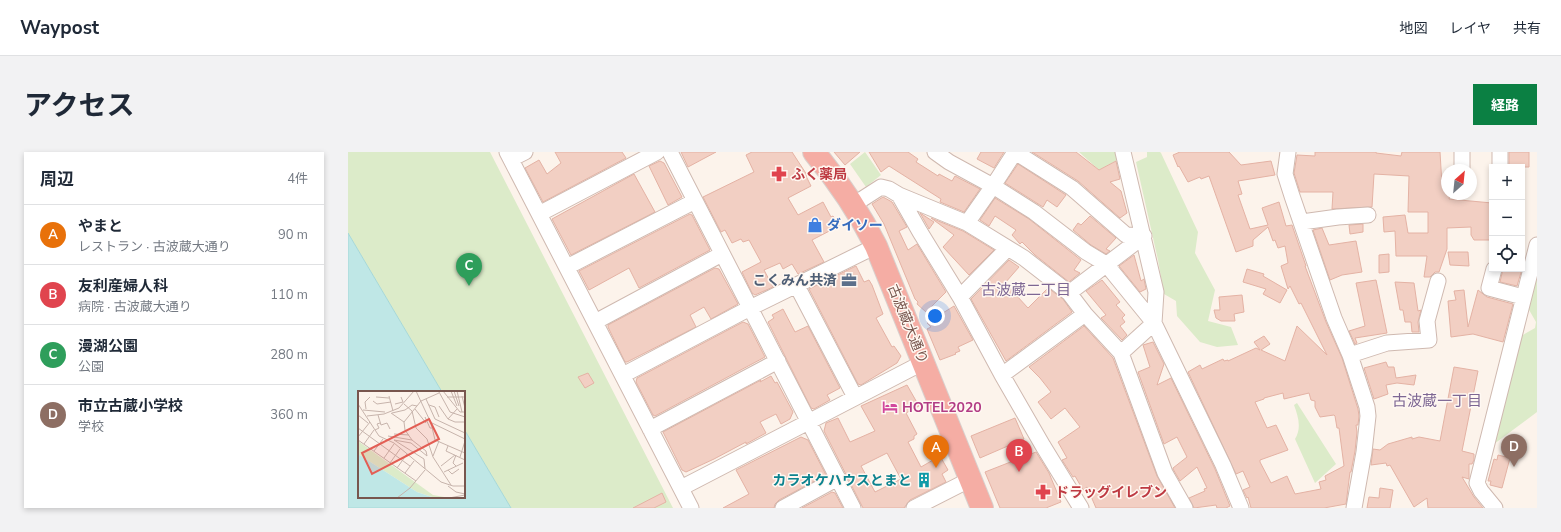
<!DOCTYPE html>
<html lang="ja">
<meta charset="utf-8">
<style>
body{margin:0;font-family:"Nunito Sans","Noto Sans JP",sans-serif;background:#f2f2f3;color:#1f2937}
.controls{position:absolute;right:12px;top:12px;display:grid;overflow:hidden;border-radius:0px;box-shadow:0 2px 6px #0003}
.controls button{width:36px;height:36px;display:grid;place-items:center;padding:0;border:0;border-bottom:1px solid #e0e1e3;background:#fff;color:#1f2937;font:20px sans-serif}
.compass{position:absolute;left:1093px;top:12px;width:36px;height:36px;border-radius:50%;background:#fff;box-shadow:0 2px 6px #0003;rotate:27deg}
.you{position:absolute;left:587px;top:164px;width:14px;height:14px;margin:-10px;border:3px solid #fff;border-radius:50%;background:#1a73e8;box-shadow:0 0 0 6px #1a73e833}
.badge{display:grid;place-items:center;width:26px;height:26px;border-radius:50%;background:#0b8043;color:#fff;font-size:13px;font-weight:700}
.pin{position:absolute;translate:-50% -33px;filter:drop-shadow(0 1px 2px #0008)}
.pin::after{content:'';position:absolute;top:21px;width:14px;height:12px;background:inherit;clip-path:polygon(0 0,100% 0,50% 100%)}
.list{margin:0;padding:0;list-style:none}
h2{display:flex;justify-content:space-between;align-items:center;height:52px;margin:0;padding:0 16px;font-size:17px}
h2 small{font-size:13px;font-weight:400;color:#747a83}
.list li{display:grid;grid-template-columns:26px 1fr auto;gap:12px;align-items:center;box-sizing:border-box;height:60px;padding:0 16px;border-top:1px solid #e0e1e3}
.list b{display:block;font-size:15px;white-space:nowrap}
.list p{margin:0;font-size:13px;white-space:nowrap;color:#747a83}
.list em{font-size:13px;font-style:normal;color:#747a83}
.icon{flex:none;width:22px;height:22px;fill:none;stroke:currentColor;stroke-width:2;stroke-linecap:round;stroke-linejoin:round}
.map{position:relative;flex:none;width:1189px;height:356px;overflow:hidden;border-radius:0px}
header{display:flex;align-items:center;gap:24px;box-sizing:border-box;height:56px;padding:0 20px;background:#fff;border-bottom:1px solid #e0e1e3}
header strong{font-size:19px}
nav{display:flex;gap:22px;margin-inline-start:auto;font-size:14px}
.intro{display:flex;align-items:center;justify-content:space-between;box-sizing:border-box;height:96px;padding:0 24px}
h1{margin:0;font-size:28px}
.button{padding:10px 18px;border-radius:0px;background:#0b8043;color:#fff;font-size:14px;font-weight:700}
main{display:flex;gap:24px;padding:0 24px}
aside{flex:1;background:#fff;border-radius:0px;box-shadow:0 2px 6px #0003}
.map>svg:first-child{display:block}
.green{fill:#dcebc9}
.water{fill:#bfe7e6;stroke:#a6d8d8}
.building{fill:#f2cfc3;stroke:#e4b2a4;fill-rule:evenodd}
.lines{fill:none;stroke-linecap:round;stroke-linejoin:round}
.minor-casing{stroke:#cfb9b0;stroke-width:17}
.highway-casing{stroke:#d9d0cd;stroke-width:24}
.minor{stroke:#fff;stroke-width:15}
.highway{stroke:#f5ada4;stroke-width:22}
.labels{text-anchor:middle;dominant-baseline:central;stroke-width:3;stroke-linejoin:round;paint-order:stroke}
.health-label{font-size:14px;font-weight:bold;fill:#be3a42;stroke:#fff8f2;text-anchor:start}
.shop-label{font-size:14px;font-weight:bold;fill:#366cbe;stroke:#fff8f2;text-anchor:start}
.service-label{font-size:14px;font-weight:bold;fill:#4e5e75;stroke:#fff8f2;text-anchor:end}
.street-label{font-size:14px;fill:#78564e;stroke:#fff8f2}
.hotel-label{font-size:14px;font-weight:bold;fill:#b23c85;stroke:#fff8f2;text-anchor:start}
.culture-label{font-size:14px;font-weight:bold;fill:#0d838f;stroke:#fff8f2;text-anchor:end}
.neighbourhood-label{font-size:15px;fill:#7d6693;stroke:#fff8f2}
.inset-road{fill:none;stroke:#c7b4ac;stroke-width:1}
.view{fill:#e35e54;fill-opacity:0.15;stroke:#e35e54;stroke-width:2}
.inset-edge{fill:none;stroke:#78564e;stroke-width:2}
</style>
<header>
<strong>Waypost</strong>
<nav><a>地図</a><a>レイヤ</a><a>共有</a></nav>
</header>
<div class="intro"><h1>アクセス</h1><a class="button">経路</a></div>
<main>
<aside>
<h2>周辺<small>4件</small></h2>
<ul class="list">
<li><span class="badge" style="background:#e8710a">A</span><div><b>やまと</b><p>レストラン · 古波蔵大通り</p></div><em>90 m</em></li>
<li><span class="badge" style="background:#e0444e">B</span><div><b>友利産婦人科</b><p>病院 · 古波蔵大通り</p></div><em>110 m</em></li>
<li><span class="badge" style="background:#2e9e5b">C</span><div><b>漫湖公園</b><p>公園</p></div><em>280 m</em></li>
<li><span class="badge" style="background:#8d6e63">D</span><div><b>市立古蔵小学校</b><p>学校</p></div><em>360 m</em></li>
</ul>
</aside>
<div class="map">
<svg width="1189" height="356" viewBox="0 0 1189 356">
<rect width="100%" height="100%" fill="#fcf3eb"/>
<path class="green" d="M0 0H142L325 356H163L116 277V240H94L0 81Z
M517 0 533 23 518 35 502 12Z
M731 0H771L773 6 751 18Z
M799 0H812L813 1 850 80 847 101 867 138 860 169 883 175 890 193 869 195 852 190 829 164 828 149 816 142 810 108 788 10 799 5Z
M1189 125V260L1146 292 1173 184 1187 176 1188 170 1180 156Z
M949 251 988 312 967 331 947 287C954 276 950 264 946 253Z"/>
<path class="water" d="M0 81 94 240H11V345H116V277L163 356H0Z"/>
<path class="building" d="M207 0H274L278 6 195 50 177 16 191 8 199 22 213 11Z
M333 0H368L340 15Z
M404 0H444L459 23 458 24 463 34 440 46 450 63 475 50 483 65 485 64 491 74 464 88 476 110 450 122 444 112 435 117 432 111 416 118 425 135 407 143 404 141 394 120 413 110 401 88 395 90 393 87 384 91 377 78 373 80 355 45 406 20 398 3Z
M486 0H512L497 13Z
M521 0H560L570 7 568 10 590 24 591 22 604 29 607 24 632 37 616 60 592 50 593 47 541 14 533 20Z
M633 0H656L646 16 629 7Z
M684 0H728L751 18 768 9 772 27 762 30 773 39 779 61 772 66 730 29Z
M832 0H881L893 13 923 9 927 23 890 29 894 42 890 43 902 77 920 73 914 56 931 50 938 74 944 73 958 114H957L978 170 994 206 1010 257 1011 264 1010 273H1008L1009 280 1007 299 1003 320H1002L998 352 976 356H903L900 345 899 346 895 338 902 335 895 319 888 322 840 220 852 213 854 217 875 207 876 209 880 208V209L908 196 912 198 906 190 916 184 922 192 913 198 937 209 949 174 979 203 953 151 951 152 942 134 940 137 933 114 940 111 937 94 930 96 927 88 925 89 920 75 905 88V94L888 100 861 24 853 27 852 25 840 30 831 14 830 15 825 3ZM935 241 936 247 961 241 963 248 967 249V255L972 265 986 263 987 264 989 276H991L996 314 977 324 978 328 971 330 973 337 947 342 939 324 923 331 912 310V308L940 298 928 273 919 276 907 250 916 247V246Z
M967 0H1028V1L1053 4 1054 0H1092L1094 33H1099V42H1102L1101 47 1144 51 1143 88H1126L1123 83V75L1099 76V97L1091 120H1087L1082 125H1076L1079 104H1048L1047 79 1036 80 1035 65 1057 63 1060 81H1080V60H1060L1061 24 1026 22 1024 55 984 57 985 40H952L946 21 949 3 967 4Z
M1161 0H1181V15H1161Z
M312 9 316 11 334 45 320 53 301 14Z
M670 12 718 43 709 55 699 48 695 55 657 31Z
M286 22 307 60 223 103 204 67Z
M535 45 544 50 559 75 551 79 560 98 569 92 598 140 578 160 569 152 570 150 567 147 536 72 524 52Z
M647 46 681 67 733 108 726 118 732 121 721 130 687 103 674 90 672 92 664 83 668 78 647 64 641 74 632 68Z
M572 61 586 70 581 77 580 75Z
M342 62 344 63 362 98 291 136 281 116 241 138 231 119Z
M742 64 768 86 758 97 762 99 758 102 743 93 725 78 730 71 733 73Z
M583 66 615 79 646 98 621 123 595 95 606 83Z
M1015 72V80L1002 82 1001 73Z
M974 76 981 93 1008 89 1014 120 994 123 982 128 965 78Z
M1100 100H1120L1121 114 1102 113Z
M1041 102V120L1031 121V103Z
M786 103 793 129 796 127 798 137 792 140 771 114Z
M661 108 671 115 657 131 680 156 700 136 715 147 724 160 658 209 623 147Z
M508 114 516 130 521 128 524 133 535 162 528 166 544 195 546 194 553 204 549 211 513 233 510 232 461 137Z
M367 116 371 117 390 152 363 167 356 155 342 163 348 175 279 210H277L260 175V173Z
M899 117 916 122 915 124 939 138 932 151 915 142 918 137 895 130Z
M1155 117H1174L1169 134 1152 130Z
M754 128 772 150 768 153 777 163 774 166 777 170 772 174 779 183 774 188 753 166 758 163 738 139Z
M1028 128 1039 181 1007 186 1009 191 1007 192 1001 179 1017 174 1008 131Z
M1047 130 1066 131 1070 159 1073 158 1070 170 1071 180H1064L1063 170H1057L1055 158H1052Z
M1116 138 1120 175 1130 138 1139 145 1165 152 1155 190 1125 182 1103 185 1100 149 1108 148 1106 139Z
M894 143 896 160 886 162 887 169H873L868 166 866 158H872L871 145Z
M606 154 625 188 610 195 612 199 607 201 608 202 592 208 579 177 583 175 579 171Z
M435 157 447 180 460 174 492 236 479 243 482 248 466 257 463 256 420 170 426 166 424 163Z
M395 170 400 172 417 205 307 264 305 263 288 230 289 226Z
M736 174 765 206 809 324 827 356H748L739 335 735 338 727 324 725 325 714 308 719 306 710 290 732 275 717 256 703 267 690 250 703 240 692 226 681 215Z
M805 190 816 212 809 233 823 226 867 317 882 354 878 356H869L868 353 846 356 841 346 857 339 856 337 859 336 849 315 832 329 825 317V316L839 305 829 285 816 292 790 220 802 215 795 193Z
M1038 210 1040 215H1046L1048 226 1068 223 1066 233 1049 231 1038 233 1040 242 1026 247 1016 216Z
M1106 215 1130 219 1114 299 1126 302V308L1124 312H1121V327L1114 325 1126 345 1135 356H1080L1079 346 1066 355 1042 313 1039 314 1038 311 1023 313 1025 297 1032 298 1040 292 1064 285V287L1071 285 1092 289Z
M240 221 246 231 237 236 230 225Z
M423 224 427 231 429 230 445 260 442 267 433 272 428 262 412 270 418 281 398 292V290L366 307 338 320 334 318 315 280 413 228 412 230Z
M559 233 571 254 558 261 569 282 566 284V287L560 290 573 315 592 304 600 318 594 322 598 330 562 348 556 356H515L476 279 478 271 490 266 502 290 527 279 513 254ZM539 301 553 327 527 340 513 314Z
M667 266 676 287 632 306 623 284Z
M453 285 460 288 478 323 431 348 427 352 426 356H375L401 342 388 318Z
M688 300 701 321 713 350 698 356H652L637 320Z
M1150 303 1162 306 1154 336 1142 333 1143 329H1140L1146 307 1149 308Z
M1032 336 1045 338 1042 356H1019L1021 345 1031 346Z
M484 340 487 341 495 356H454Z
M314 341 318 350 306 356H285Z"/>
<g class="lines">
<g class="minor-casing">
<path id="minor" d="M159 0 343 356
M322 0 505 356
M587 0 601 10 645 34 686 60 738 100 758 112 806 171 875 313 893 356
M667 0 724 36 778 83 796 84
M940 0 937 22 944 44 986 166 1002 203 1019 255 1020 264 1016 300 1006 356
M1114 0V18
M163 7 177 0
M1152 15V0
M551 43 572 80 612 145 654 223 695 294 733 356
M505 53 533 35 541 37 551 43 619 71 676 106 721 141 737 162 773 201 817 321 837 356
M191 62 309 0
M954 70 990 65 1020 63
M619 71 645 34 667 0
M219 115 347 49
M1146 117 1141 136 1175 145
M449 134 507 245
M721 141 796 84
M612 145 660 96
M247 170 374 102
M773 201 806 171 808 140 775 0
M1002 203 1039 191 1081 188 1079 169 1090 129
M275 223 402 156 528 94
M654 223 737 162
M302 277 430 209
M333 336 576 210
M435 356 490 326
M566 356 623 327
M1147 356 1133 339 1129 331 1189 93"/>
</g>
<g class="highway-casing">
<path id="highway" d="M466 0C490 29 511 60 528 94L634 356"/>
</g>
<use href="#minor" class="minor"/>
<use href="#highway" class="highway"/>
</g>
<defs>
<g id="pharmacy-bare" transform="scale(1.2)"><path d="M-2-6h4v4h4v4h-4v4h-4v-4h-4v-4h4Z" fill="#e0444e" stroke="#fff8f2" stroke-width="2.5" paint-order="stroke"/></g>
<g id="shop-bare" transform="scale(1.2)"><path d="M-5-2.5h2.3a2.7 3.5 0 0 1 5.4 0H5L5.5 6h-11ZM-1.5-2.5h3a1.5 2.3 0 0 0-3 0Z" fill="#3f7fe0" stroke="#fff8f2" stroke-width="2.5" paint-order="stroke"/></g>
<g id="office-bare" transform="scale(1.2)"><path d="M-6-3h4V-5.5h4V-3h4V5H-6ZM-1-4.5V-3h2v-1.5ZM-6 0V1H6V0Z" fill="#5c6f8a" stroke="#fff8f2" stroke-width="2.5" paint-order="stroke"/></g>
<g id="hotel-bare" transform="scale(1.2)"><path d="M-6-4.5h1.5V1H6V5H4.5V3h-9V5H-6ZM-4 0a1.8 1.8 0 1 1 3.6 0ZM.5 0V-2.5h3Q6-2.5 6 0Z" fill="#d1479c" stroke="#fff8f2" stroke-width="2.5" paint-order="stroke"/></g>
<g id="building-bare" transform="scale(1.2)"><path d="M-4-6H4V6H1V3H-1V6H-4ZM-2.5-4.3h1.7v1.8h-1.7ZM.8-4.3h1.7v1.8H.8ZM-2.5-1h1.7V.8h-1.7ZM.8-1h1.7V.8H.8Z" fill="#0f9aa8" stroke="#fff8f2" stroke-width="2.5" paint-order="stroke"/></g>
</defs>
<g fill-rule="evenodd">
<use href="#pharmacy-bare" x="431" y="22"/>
<use href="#shop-bare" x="467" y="73"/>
<use href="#office-bare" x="501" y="128"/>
<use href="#hotel-bare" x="542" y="255"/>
<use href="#building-bare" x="576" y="328"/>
<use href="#pharmacy-bare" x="695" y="340"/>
</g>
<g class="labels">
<g class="health-label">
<text x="443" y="22">ふく薬局</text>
<text x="707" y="340">ドラッグイレブン</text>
</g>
<g class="shop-label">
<text x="479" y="73">ダイソー</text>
</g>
<g class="service-label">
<text x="489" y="128">こくみん共済</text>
</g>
<g class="street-label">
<text transform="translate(560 172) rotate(68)">古波蔵大通り</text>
</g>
<g class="hotel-label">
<text x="554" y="255">HOTEL2020</text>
</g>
<g class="culture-label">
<text x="564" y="328">カラオケハウスとまと</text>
</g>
<g class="neighbourhood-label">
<text x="678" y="138">古波蔵二丁目</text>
<text x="1089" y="249">古波蔵一丁目</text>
</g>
</g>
<g transform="translate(10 239)">
<rect width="107" height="107" fill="#fcf3eb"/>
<path d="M0 50 75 104 92 107H77L59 101 0 63Z" fill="#dcebc9"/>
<path d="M0 63 59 101 77 107H0Z" fill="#bfe7e6"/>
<path class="inset-road" d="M58 0 73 32 77 49 107 62M85 0 102 21H107M93 0 99 15M96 0 101 15M99 0 104 21M81 1 92 21 107 26M31 5 35 20M104 5 107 17M18 6 31 7M89 6H107M68 8 77 28 107 42M15 10 19 13 33 11M0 13 21 45 36 52 83 91 95 95H107M37 13 45 11 43 6M46 13 54 20 58 37 69 48 75 66 93 94M71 14 77 16 81 26M81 15 90 28 97 31H107M8 18 7 11 12 6M57 18 68 32M5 19 27 21M33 22 46 31M34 22 47 19 54 14 59 15M0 24 10 32M20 24 23 34 29 32 32 38M9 25 26 23 41 17 56 0M67 26 72 37H75M90 28 99 18M74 32 107 48M0 37 52 75M17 39 21 37 19 33 22 32M36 43 51 44M30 45 54 49 68 60 69 65M0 46 12 31M0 49 58 90M36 49 66 68 67 78M36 49 53 52 69 65M54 49 47 39 46 31 63 10 81 2M6 53 16 39M90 55 88 60 107 69M16 60 25 48M75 65 81 50M102 66 107 50M26 67 36 53M32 72 42 58M83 75 97 64M98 75 95 72 98 64M39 77 49 63M90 79 94 83 101 78M86 81 105 72M47 82 56 70M90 95 98 101 107 103M39 107 52 97 67 79M91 107 107 104"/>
<path class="view" d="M71 28 81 48 14 83 4 62Z"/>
<rect width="107" height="107" class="inset-edge"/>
</g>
</svg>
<div class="controls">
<button>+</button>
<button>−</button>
<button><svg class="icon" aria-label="locate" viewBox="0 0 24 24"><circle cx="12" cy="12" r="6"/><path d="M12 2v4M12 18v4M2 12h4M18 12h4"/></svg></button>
</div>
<svg class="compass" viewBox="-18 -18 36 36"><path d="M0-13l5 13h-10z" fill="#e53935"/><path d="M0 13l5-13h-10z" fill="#747a83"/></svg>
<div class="you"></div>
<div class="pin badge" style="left:588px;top:316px;background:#e8710a">A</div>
<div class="pin badge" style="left:671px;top:320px;background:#e0444e">B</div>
<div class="pin badge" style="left:121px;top:134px;background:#2e9e5b">C</div>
<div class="pin badge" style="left:1166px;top:315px;background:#8d6e63">D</div>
</div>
</main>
